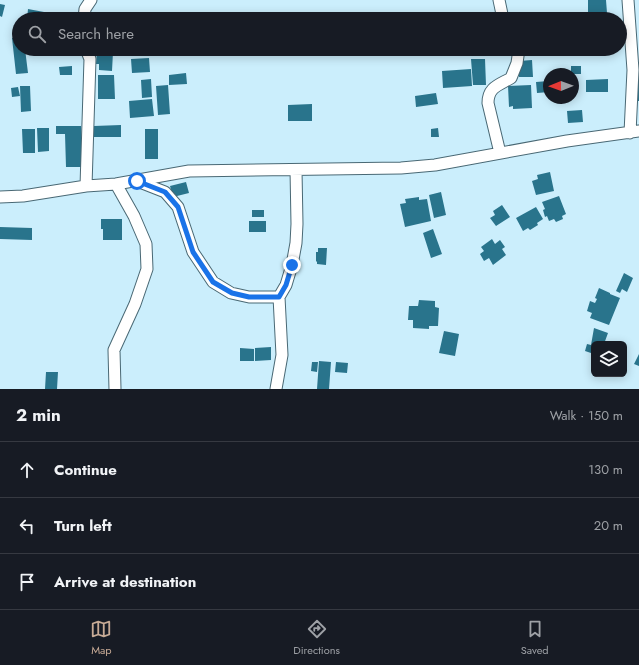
<!DOCTYPE html>
<meta charset="utf-8">
<style>
body{margin:0;font-family:Jost,sans-serif;background:#20242c;color:#f1f3f6}
.controls{position:absolute;right:12px;bottom:12px;display:grid;overflow:hidden;border-radius:6px;box-shadow:0 2px 10px #0003}
.controls button{width:36px;height:36px;display:grid;place-items:center;padding:0;border:0;border-bottom:1px solid #363941;background:#171b24;color:#f1f3f6;font:20px sans-serif}
.compass{position:absolute;left:543px;top:68px;width:36px;height:36px;border-radius:50%;background:#171b24;box-shadow:0 2px 10px #0003;rotate:269deg}
.stop{position:absolute;width:12px;height:12px;margin:-9px;border:3px solid #1a73e8;border-radius:50%;background:#fff}
.stop.end{background:#1a73e8;border-color:#fff;box-shadow:0 1px 4px #0008}
.list{margin:0;padding:0;list-style:none}
h2{display:flex;justify-content:space-between;align-items:center;height:52px;margin:0;padding:0 16px;font-size:17px}
h2 small{font-size:13px;font-weight:400;color:#9ea1a6}
.list li{display:grid;grid-template-columns:26px 1fr auto;gap:12px;align-items:center;box-sizing:border-box;height:56px;padding:0 16px;border-top:1px solid #363941}
.list b{display:block;font-size:15px;white-space:nowrap}
.list em{font-size:13px;font-style:normal;color:#9ea1a6}
.icon{flex:none;width:22px;height:22px;fill:none;stroke:currentColor;stroke-width:2;stroke-linecap:round;stroke-linejoin:round}
.map{position:relative;flex:none;width:639px;height:389px;overflow:hidden}
.search{position:absolute;background:#171b24;box-shadow:0 2px 10px #0003;left:12px;right:12px;top:12px;height:44px;display:flex;align-items:center;gap:10px;box-sizing:border-box;padding:0 14px;border-radius:22px;color:#9ea1a6;font-size:15px}
.sheet{height:220px;background:#171b24}
nav{display:flex;justify-content:space-around;align-items:center;box-sizing:border-box;height:56px;border-top:1px solid #363941;background:#171b24;font-size:11px;color:#9ea1a6}
nav a{display:grid;justify-items:center;gap:2px}
nav .on{color:#c8ab96}
.map>svg:first-child{display:block}
.building{fill:#29748c}
.lines{fill:none;stroke-linecap:round;stroke-linejoin:round}
.minor-casing{stroke:#496874;stroke-width:13}
.minor{stroke:#fff;stroke-width:11}
.route{stroke:#1a73e8;stroke-width:5}
</style>
<div class="map">
<svg width="639" height="389" viewBox="0 0 639 389">
<rect width="100%" height="100%" fill="#cbeefc"/>
<path class="building" d="M588 0H606L607 13H588Z
M0 4 5 5 2 17 0 16Z
M28 9 44 12 43 19H27Z
M12 38H19V49H25L28 73 16 74Z
M97 51 113 52 112 71 99 70V64H96Z
M149 58 150 72 132 73 131 59Z
M471 59H485L486 85H473Z
M532 60 533 77H519V61Z
M72 66V75H60L59 67Z
M571 66H581V74H571Z
M471 69 472 86 443 88 442 71Z
M186 73 187 84 169 85V75Z
M98 75H114L115 99H98Z
M151 79 152 97 142 98 141 80Z
M608 79V92H586V80Z
M549 81V92L537 93 536 82Z
M636 81H639V101H637Z
M168 85 170 114 158 115 156 86Z
M531 85 532 108 513 109V106L509 107 508 86Z
M20 86H30L31 111 21 112Z
M18 87 20 96 12 97 11 88Z
M436 93 438 104 416 107 415 96Z
M152 99 154 116 130 118 129 101Z
M312 104V121H288V105Z
M582 110 583 122 568 123 567 111Z
M121 125V137H94V126Z
M56 126H81L82 167H66L65 134H56Z
M37 128H49V151L38 152Z
M438 128 439 137H431V129Z
M22 129H35V153H23Z
M145 129H158V159H145Z
M550 172 554 191 536 195 532 181 538 179 537 175Z
M186 182 189 193 173 197 170 186Z
M441 192 446 215 434 218 429 195Z
M559 196 566 214 562 216 563 219 556 222 554 219 549 221 547 216 545 217 543 210 545 209 542 202Z
M419 197V200L427 199 431 221 405 227 400 204 406 203 405 199Z
M502 205 510 217 496 226 490 218 495 215 493 211Z
M536 207 543 219 537 223 538 225 530 230 528 228 523 231 516 218Z
M252 210H264V217H252Z
M101 219H122V240H103V229H101Z
M249 221H266V232H249Z
M0 227 32 228V240L0 239Z
M433 229 442 254 431 258 423 233Z
M492 239 495 244 500 240 505 247 502 249 506 255 493 265 489 258 484 261 480 254 484 251 481 247Z
M318 248H327L326 265 317 264V261L316 262V252H318Z
M624 273 633 278 627 292 622 289 620 293 616 291Z
M599 288 610 293V294L620 298 609 325 590 318 592 313 587 311 590 301 595 303 597 299 595 298Z
M419 300 435 301V307L439 308 438 326H429V329L413 328V320H408L409 306H418Z
M594 328 608 333 604 344H594V354L585 351 587 344 591 345Z
M444 331 459 334 455 356 439 353Z
M271 347V360L255 361V348Z
M240 348 254 349V361H240Z
M639 354V366L634 364Z
M319 361 331 362 329 389H317Z
M312 362H318L317 372 311 371Z
M336 362 348 363 347 373 335 372Z
M46 372H58L57 389H45Z"/>
<g class="lines">
<g class="minor-casing">
<path id="minor" d="M499 0 503 19
M628 0 633 70 630 133
M84 19 85 9 91 0
M86 49 90 59 86 186
M500 153 488 103C488 87 499 85 511 78L517 63 519 49
M137 181 165 192 178 207 193 252 213 282 231 293 249 297H279
M0 197 23 196 86 186 116 184 189 171 401 168 435 165 567 141 639 131
M115 389 114 350 135 304 147 269 146 244 134 216 116 184
M276 389 282 355 279 297 286 285 292 265 296 243 297 224 296 170"/>
</g>
<use href="#minor" class="minor"/>
</g>
<g class="lines">
<path class="route" d="M137 181 165 192 178 207 193 252 213 282 232 293 249 297H279L286 285 292 265"/>
</g>
</svg>
<div class="controls">
<button><svg class="icon" aria-label="layers" viewBox="0 0 24 24"><path d="M12 4l9 5-9 5-9-5zM3 14l9 5 9-5"/></svg></button>
</div>
<svg class="compass" viewBox="-18 -18 36 36"><path d="M0-13l5 13h-10z" fill="#e53935"/><path d="M0 13l5-13h-10z" fill="#9ea1a6"/></svg>
<div class="stop" style="left:137px;top:181px"></div>
<div class="stop end" style="left:292px;top:265px"></div>
<div class="search"><svg class="icon" aria-label="search" viewBox="0 0 24 24"><circle cx="10" cy="10" r="6"/><path d="M15 15l6 6"/></svg>Search here</div>
</div>
<section class="sheet">
<h2>2 min<small>Walk · 150 m</small></h2>
<ul class="list">
<li><svg class="icon" aria-label="ahead" viewBox="0 0 24 24"><path d="M12 20V5M6 11l6-6 6 6"/></svg><div><b>Continue</b></div><em>130 m</em></li>
<li><svg class="icon" aria-label="left" viewBox="0 0 24 24"><path d="M17 20v-9H6M10 6l-5 5 5 5"/></svg><div><b>Turn left</b></div><em>20 m</em></li>
<li><svg class="icon" aria-label="arrive" viewBox="0 0 24 24"><path d="M6 21V4h12l-3 4 3 4H6"/></svg><div><b>Arrive at destination</b></div></li>
</ul>
</section>
<nav>
<a class="on"><svg class="icon" aria-label="map" viewBox="0 0 24 24"><path d="M3 6l6-2 6 2 6-2v14l-6 2-6-2-6 2zM9 4v14M15 6v14"/></svg>Map</a>
<a><svg class="icon" aria-label="directions" viewBox="0 0 24 24"><path d="M12 3l9 9-9 9-9-9zM9 14v-3h6M13 9l2 2-2 2"/></svg>Directions</a>
<a><svg class="icon" aria-label="saved" viewBox="0 0 24 24"><path d="M7 4h10v16l-5-4-5 4z"/></svg>Saved</a>
</nav>
